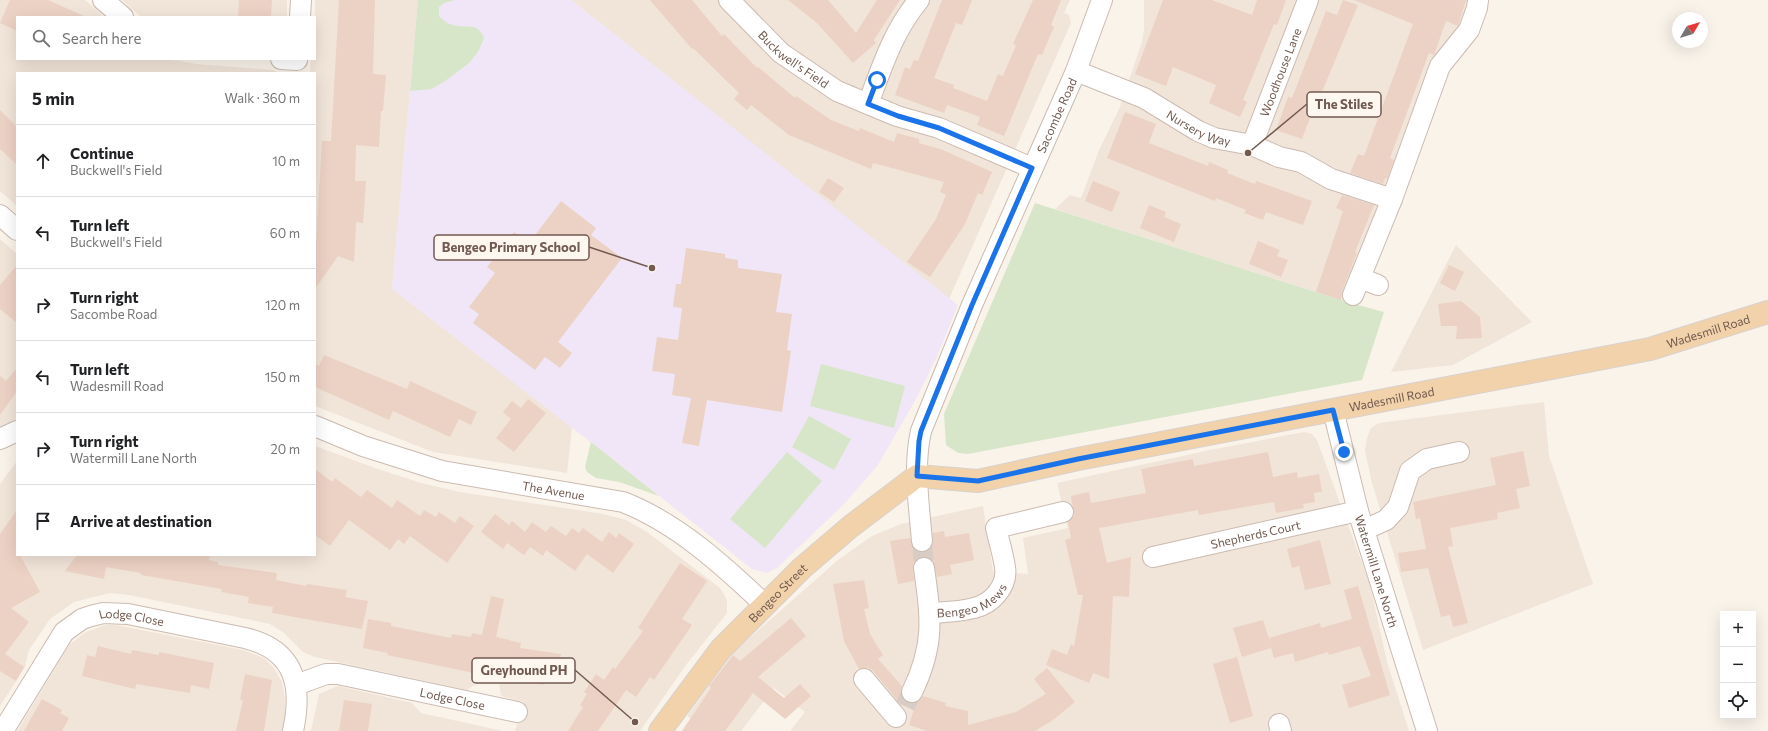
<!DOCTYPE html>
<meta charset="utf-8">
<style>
body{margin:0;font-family:Commissioner,sans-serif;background:#f2f2f2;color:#202124}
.controls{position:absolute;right:12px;bottom:12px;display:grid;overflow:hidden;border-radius:0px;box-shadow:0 4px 16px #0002}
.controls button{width:36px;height:36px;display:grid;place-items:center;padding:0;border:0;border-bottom:1px solid #e0e0e0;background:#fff;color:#202124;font:20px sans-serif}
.compass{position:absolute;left:1672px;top:12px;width:36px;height:36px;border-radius:50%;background:#fff;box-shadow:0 4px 16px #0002;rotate:52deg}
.stop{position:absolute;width:12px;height:12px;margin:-9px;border:3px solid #1a73e8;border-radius:50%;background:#fff}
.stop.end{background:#1a73e8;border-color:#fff;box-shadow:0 1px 4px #0008}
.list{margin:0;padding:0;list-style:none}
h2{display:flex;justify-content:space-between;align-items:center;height:52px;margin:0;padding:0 16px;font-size:17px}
h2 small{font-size:13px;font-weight:400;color:#757577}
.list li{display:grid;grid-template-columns:26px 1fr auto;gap:12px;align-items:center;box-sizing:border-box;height:72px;padding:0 16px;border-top:1px solid #e0e0e0}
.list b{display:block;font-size:15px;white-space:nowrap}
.list p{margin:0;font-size:13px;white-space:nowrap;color:#757577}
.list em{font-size:13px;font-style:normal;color:#757577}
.icon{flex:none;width:22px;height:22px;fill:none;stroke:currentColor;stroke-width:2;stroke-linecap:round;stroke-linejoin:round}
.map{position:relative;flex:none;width:1768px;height:731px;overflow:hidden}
.search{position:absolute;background:#fff;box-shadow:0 4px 16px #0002;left:16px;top:16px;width:300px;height:44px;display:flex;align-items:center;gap:10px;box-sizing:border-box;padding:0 14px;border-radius:0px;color:#757577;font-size:15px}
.panel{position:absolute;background:#fff;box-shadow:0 4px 16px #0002;left:16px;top:72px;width:300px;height:484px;border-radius:0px}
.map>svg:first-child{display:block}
.residential{fill:#f1e4d9}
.education{fill:#f0e6f7}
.green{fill:#d7e6c9}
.building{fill:#ecd2c4}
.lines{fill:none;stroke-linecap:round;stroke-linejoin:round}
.minor-tunnel{stroke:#d8cdc4;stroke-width:20;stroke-dasharray:20 10;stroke-linecap:butt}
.minor-casing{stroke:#cbbbb1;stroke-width:22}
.major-casing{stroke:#d8d1ce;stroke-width:24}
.minor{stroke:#fff;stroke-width:20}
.major{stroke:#f1d2aa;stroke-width:22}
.route{stroke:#1a73e8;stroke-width:5}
.labels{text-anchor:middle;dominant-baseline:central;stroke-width:3;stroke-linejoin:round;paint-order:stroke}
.street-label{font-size:12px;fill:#725a50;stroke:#fdf7f0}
.leader{fill:none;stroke:#725a50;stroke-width:1.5}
.callout-dot{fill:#725a50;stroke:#fdf7f0;stroke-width:1.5}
.callout{fill:#fdf7f0;stroke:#725a50;stroke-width:1.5}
.callout-label{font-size:13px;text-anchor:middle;font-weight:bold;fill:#725a50}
</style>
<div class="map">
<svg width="1768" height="731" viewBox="0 0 1768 731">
<rect width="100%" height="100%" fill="#faf3ea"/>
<path class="residential" d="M0 0H85L104 17H17V59H166L197 64 273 70 279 73H17V206L0 191Z
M122 0H287V17H141Z
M315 0H418L392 289 572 427 567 473 433 452 315 406V73H310L311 59H315Z
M571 0H1070L1064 13 1069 15 1071 23 949 299Z
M1144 0H1469L1467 14 1424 87 1397 155 1394 172 1354 304 1055 209 1070 195 1081 198 1099 150 1120 107 1142 42 1144 29Z
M0 239 17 254V419L0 428Z
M1456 245 1532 322 1453 365 1391 372Z
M1544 402 1549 456 1593 584 1423 650 1372 483 1365 451 1367 438 1371 428 1379 423Z
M1304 432 1312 434 1317 440 1370 585 1387 662 1409 731H790L805 712 774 688 741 731H709L687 716 736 650 838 560 872 536 901 524 983 506 993 571 1028 574 1023 538 1068 528 1057 483 1210 450Z
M315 446 375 468 421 483 460 492 603 514 626 520 647 532 720 588 727 600V613L686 665 640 731H515L524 702 504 697 501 695 498 678 479 675 474 685 467 690 315 657 303 652 283 632 270 624 129 595 110 593 74 602 50 619 29 650 25 667 0 706V484L17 461V555H315Z
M105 625H116L243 650 264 658 273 667 282 682 285 699V718L282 731H17L69 645 84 633Z
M338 686 412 703 421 713 503 731H311L319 694Z"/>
<path class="education" d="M418 0H571L958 305 936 359 916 399 878 465 843 505 777 568 767 573 752 569 606 454 392 289Z"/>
<path class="green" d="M418 0H455L444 3 439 7V16C443 20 448 24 453 25 467 29 477 21 484 38L478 52 469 63 448 79 432 89 410 91Z
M1035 203 1354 304 1384 312 1362 380 968 454 958 453 946 445 944 414Z
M821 364 905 386 894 428 810 406Z
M809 416 851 439 834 470 792 447Z
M591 442 659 496 619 482 596 478 587 472 585 467Z
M787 452 822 481 765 548 730 519Z"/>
<path class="building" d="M10 0H48L86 17H17V31L0 23Z
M239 0H272L271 17H238Z
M339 0H375L373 74 386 75 383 111H381L379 147 356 145 355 181H366L363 223 356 222 354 262 338 256 315 289V243L316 244 322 141H331Z
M650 0H692L722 36 724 34 757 68 758 67 795 98 796 96 831 120 859 131 860 128 894 142 897 133 919 139V143L943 150 992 172 982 195 978 193 965 224 930 277 907 262 936 219 946 195 940 192 944 182 873 163 871 169 789 135 751 105 747 110 734 99 739 93 693 48 692 49Z
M788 0H828L856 33 877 0H900L874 40 876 43 853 63 817 23Z
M942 0H972L962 25 956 23 934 78 954 85 953 88 987 101 998 74 1003 76 1016 45 1013 44 1033 0H1061L1051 25 1054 27 1042 55 1038 54 1004 136 977 125 980 117 947 105 944 113 895 95 905 67 910 69 914 60 918 61Z
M1163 0H1212L1252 15 1257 0H1286L1277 25 1274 24 1243 100 1247 102 1240 117 1209 103 1216 85 1173 67 1166 86 1135 74Z
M1343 0 1358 5 1322 92 1320 91 1302 139 1276 130 1288 97 1292 98 1326 11 1337 15Z
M1354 0H1466L1458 26 1446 21 1434 55 1429 53 1390 158 1394 160 1387 179 1385 178 1383 184 1350 173 1358 154 1364 156 1413 24Z
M0 110 17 127V165L0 149Z
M1125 112 1156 124 1149 143 1208 166 1209 162 1228 170 1227 173 1255 184 1256 181 1312 201 1303 225 1266 212 1263 220 1244 213 1246 210 1216 198 1215 201 1107 158Z
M828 178 844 188 834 202 819 192Z
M1093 181 1120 192 1112 212 1085 201Z
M1342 195 1374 205 1355 252 1357 253 1342 291 1341 300 1316 292 1343 211 1336 208Z
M561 201 596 228 591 235 622 258 558 342 572 353 560 368 545 357 535 370 473 323 479 314 469 307 495 273 487 267 514 232 529 243Z
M1149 205 1166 212 1164 217 1181 224 1174 242 1140 228Z
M1258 241 1280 250 1277 256 1288 260 1281 277 1249 264Z
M686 248 725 254V258L738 260V268L782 274 776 312 792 314 787 350 791 351 782 412 707 400 699 446 682 443 691 398 672 395 675 374 652 371 657 337 678 340 682 308 673 307 676 284H681Z
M17 265V323L0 309V285Z
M1449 265 1464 272 1455 291 1440 283Z
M1461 301 1480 317 1482 338 1456 339 1457 326H1441L1438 304Z
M324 355 407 389 410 381 477 412 471 425 459 419 450 437 393 411 389 420 315 387V364L319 366Z
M17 368V391L0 415V376L6 381Z
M528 399 546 413 514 452 496 438 511 419 503 412 512 401 521 408Z
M1523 451 1530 486 1516 489 1520 508 1497 513 1498 519 1450 528 1453 546 1448 547 1468 623 1453 627 1450 615 1441 617 1428 568 1401 572 1398 553 1426 549 1420 518 1416 519 1413 502 1496 485 1490 458Z
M1268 452 1273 477 1297 472 1298 478 1319 474 1322 492 1314 493 1315 502 1303 504 1304 508 1276 513 1274 502 1199 515 1198 510 1099 528 1107 563 1131 557 1129 597 1113 596 1109 679 1093 673 1089 683 1046 665 1052 649 1067 655 1071 644 1074 646 1083 595H1078L1065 540 1071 538 1068 522 1074 515 1071 496 1089 492 1091 503 1146 493 1141 469 1193 459 1194 466Z
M315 469 332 482 335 478 361 497 367 490 392 508 397 500 420 516 424 510 436 517 439 512 455 523 460 516 474 526 447 563 410 536 404 544 398 539 390 550 349 520 330 546 315 535Z
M17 510V555H20L40 592 11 608 29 622 5 654 24 667 16 681 0 671V534Z
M495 514 509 525 512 521 525 532 532 522 546 532 551 526 566 536 572 528 579 533 583 528 602 542 609 532 616 538 619 533 634 544 613 573 587 554 575 571 546 550 543 556 530 547 524 555 507 543 503 549 481 532Z
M944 531 945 537 969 533 974 560 950 565 952 574 937 577 933 561 928 557H922L917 559 913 564 914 581 898 584 890 541 910 538 913 548 918 552H923L932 546 933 533Z
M1320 540 1331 584 1305 590 1299 566 1292 568 1287 549Z
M77 555H210L209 560 218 562V565L277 573 276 580 306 586 307 584 347 590 345 597 368 601 362 629 272 613 273 607 248 603 249 597 221 592 222 589 141 575V573L106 567 104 579 65 571Z
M680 563 707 581 682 619 692 625 654 680 650 677 636 697 626 690 598 731H568L583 707 580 705 587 694 584 692 596 674 604 680 613 667 615 669 643 631 638 628Z
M864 580 869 608 864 609 870 634 883 655 878 659 902 686 901 694 907 702 913 703 918 701 923 696 946 703 945 706 968 711V725L1016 712 1046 694 1034 679 1047 668 1075 702 1053 720 1035 731H927L909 725 914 709 901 705 873 671 868 668 859 669 844 641 833 584Z
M1358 586 1390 695 1349 708 1342 685 1371 676 1360 646 1329 655 1328 652 1295 662 1293 653 1274 658 1271 648 1242 657 1233 628 1263 620 1271 645 1269 638 1320 623 1321 628 1352 619 1344 590Z
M491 596 504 599 496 637 521 643 520 648 561 654 558 673 547 671 544 685 520 680 522 669 491 662 490 667 476 664 474 673 387 655 388 653 363 648 368 619 391 623V626L451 638 452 634 471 637 472 633 482 635Z
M791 618 806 636 758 677 784 698 800 684 811 696 785 719 753 693 725 731H682L711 688 709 686 733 655 740 661Z
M98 646 131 654 132 650 159 655V652L214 663 209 689 191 685 190 693 136 684 135 689 82 676 87 655 95 657Z
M1237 657 1253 716 1230 723 1213 664Z
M245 674 272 680 264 731H236L243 700H240Z
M42 699 62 710 60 713 69 718 62 731H24Z
M344 700 372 704 368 731H339Z"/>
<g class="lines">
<path class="minor-tunnel" d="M922 541 924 568
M905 706 912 692"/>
<g class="minor-casing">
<g id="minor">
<path d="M103 0 123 17"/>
<path id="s1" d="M729 0 781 53 837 91 897 116 939 128 1032 168"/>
<path d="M300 17 301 0"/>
<path d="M281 59 297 60"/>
<path id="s2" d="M1076 71 1144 98 1198 131 1214 138 1252 145 1279 157 1301 162 1331 179 1392 199"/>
<path d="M868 104C882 67 893 31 919 0"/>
<path id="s3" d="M1252 145 1308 0"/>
<path d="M0 215 17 230"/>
<path d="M1360 278 1378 285"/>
<path d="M1353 295 1392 199 1440 66 1469 30 1477 8 1478 0"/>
<path id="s4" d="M1333 410 1358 511 1427 731"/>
<path id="s5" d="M315 426 363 446 442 471 623 502C677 523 724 566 765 605"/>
<path d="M0 439 17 431"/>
<path d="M1364 530 1386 520 1398 507 1410 471 1427 459 1459 452"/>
<path id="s6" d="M922 541C919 505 913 466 921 431L972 305 1076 71 1102 0"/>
<path id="s7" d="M1153 557 1358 511"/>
<path id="s8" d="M930 613C944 612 960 612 974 608 992 604 1008 586 1005 567 1003 554 999 541 996 528L1063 512"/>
<path d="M864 679 896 717"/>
<path id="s9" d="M296 685 326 674H338L517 712"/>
<path d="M912 692C935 645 931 618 924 568"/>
<path d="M1279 724 1281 731"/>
<path id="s10" d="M3 731 64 632 82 619 91 616 103 613 128 614 245 638C295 650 303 685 293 731"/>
</g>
</g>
<g class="major-casing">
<g id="major">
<path id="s11" d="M660 731 721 649 802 568 850 527 917 476 978 481 1078 459 1650 349 1768 312"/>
</g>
</g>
<use href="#minor" class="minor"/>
<use href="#major" class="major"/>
</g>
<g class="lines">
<path class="route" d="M877 80 868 104 898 116 939 128 1032 168 972 305 921 431 919 441 917 476 978 481 1078 459 1333 410 1344 452"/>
</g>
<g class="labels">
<g class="street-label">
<text stroke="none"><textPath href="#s1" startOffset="88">Buckwell's Field</textPath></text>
<text stroke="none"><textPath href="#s3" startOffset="78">Woodhouse Lane</textPath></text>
<text stroke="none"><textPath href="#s6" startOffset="454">Sacombe Road</textPath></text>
<text stroke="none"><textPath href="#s2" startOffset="136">Nursery Way</textPath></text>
<text stroke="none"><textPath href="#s11" startOffset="1171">Wadesmill Road</textPath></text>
<text stroke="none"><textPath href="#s11" startOffset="847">Wadesmill Road</textPath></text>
<text stroke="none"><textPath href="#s5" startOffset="248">The Avenue</textPath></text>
<text stroke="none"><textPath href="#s7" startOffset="105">Shepherds Court</textPath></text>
<text stroke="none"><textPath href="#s4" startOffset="167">Watermill Lane North</textPath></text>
<text stroke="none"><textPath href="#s11" startOffset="182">Bengeo Street</textPath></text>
<text stroke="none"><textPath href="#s8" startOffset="45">Bengeo Mews</textPath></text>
<text stroke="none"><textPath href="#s10" startOffset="189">Lodge Close</textPath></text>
<text stroke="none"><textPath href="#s9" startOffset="161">Lodge Close</textPath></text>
</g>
</g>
<path class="leader" d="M1248 153L1307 104M652 268L589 247M635 722L575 670"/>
<g class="callout-dot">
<circle cx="1248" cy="153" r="4"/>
<circle cx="652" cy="268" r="4"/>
<circle cx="635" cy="722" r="4"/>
</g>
<g class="callout">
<rect x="1307" y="92" width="74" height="25" rx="4"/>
<rect x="434" y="235" width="155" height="25" rx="4"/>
<rect x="472" y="658" width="103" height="25" rx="4"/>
</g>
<g class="callout-label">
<text x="1344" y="109">The Stiles</text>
<text x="511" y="252">Bengeo Primary School</text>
<text x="524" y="675">Greyhound PH</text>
</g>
</svg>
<div class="controls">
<button>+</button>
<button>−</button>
<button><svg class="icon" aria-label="locate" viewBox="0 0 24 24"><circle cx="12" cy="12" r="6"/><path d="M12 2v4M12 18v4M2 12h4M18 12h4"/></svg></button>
</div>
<svg class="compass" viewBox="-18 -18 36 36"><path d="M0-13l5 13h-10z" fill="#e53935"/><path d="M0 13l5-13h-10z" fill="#757577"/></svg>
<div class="stop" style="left:877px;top:80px"></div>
<div class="stop end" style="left:1344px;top:452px"></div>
<div class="search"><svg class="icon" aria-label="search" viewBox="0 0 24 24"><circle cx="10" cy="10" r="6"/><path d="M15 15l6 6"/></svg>Search here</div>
<section class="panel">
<h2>5 min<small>Walk · 360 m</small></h2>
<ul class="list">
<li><svg class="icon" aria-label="ahead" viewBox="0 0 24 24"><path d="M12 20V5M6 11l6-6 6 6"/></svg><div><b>Continue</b><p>Buckwell's Field</p></div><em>10 m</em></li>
<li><svg class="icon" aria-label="left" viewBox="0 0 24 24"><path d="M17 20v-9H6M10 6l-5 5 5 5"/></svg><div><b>Turn left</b><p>Buckwell's Field</p></div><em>60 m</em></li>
<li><svg class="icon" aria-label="right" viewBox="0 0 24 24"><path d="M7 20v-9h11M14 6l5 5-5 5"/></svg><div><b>Turn right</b><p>Sacombe Road</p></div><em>120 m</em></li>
<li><svg class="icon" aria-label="left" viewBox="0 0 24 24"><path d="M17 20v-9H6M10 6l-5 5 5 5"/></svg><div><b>Turn left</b><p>Wadesmill Road</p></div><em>150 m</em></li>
<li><svg class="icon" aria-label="right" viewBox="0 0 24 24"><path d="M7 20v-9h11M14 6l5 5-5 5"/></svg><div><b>Turn right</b><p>Watermill Lane North</p></div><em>20 m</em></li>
<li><svg class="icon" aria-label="arrive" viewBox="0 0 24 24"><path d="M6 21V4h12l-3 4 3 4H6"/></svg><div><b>Arrive at destination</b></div></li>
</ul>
</section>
</div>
